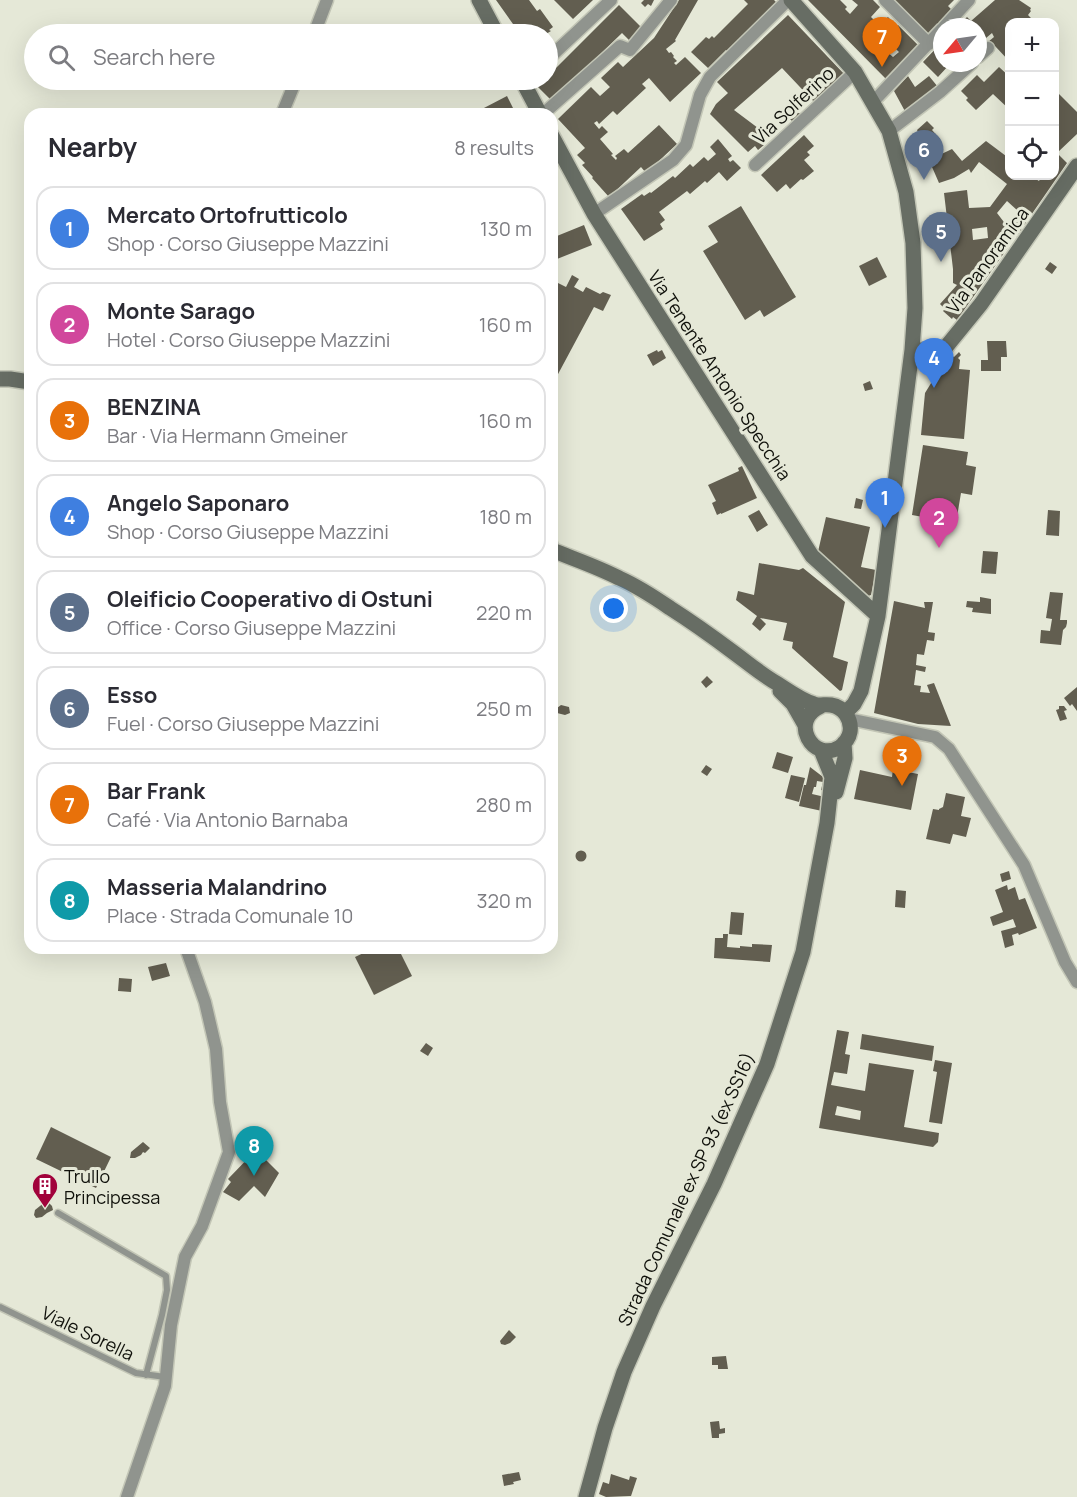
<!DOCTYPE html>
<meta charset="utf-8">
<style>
body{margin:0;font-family:Manrope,sans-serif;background:#f7f7f7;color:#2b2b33}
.controls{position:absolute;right:18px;top:18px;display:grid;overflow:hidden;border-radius:12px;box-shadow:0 6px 24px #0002}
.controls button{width:54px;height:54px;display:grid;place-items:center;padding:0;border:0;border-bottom:2px solid #e1e1e2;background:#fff;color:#2b2b33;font:30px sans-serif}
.compass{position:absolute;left:933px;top:18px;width:54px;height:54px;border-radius:50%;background:#fff;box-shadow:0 6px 24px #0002;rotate:241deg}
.you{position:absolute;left:614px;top:609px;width:21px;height:21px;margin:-15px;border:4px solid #fff;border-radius:50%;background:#1a73e8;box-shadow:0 0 0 9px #1a73e833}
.badge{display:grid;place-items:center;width:39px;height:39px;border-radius:50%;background:#a1023b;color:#fff;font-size:20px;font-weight:700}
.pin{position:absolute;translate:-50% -50px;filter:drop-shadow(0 2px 3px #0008)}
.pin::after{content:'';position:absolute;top:32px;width:21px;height:18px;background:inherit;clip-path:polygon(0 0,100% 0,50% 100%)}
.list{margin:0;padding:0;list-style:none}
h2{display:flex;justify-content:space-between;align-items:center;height:78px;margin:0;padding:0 24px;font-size:26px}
h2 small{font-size:20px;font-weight:400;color:#7c7c81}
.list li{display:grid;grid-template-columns:39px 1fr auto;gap:18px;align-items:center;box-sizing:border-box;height:84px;margin:0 12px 12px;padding:0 12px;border:2px solid #e1e1e2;border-radius:18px}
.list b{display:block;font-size:22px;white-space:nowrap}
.list p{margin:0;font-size:20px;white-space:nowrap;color:#7c7c81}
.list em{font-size:20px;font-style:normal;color:#7c7c81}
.icon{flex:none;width:33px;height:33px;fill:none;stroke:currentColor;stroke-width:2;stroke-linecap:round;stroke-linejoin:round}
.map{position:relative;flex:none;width:1077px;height:1497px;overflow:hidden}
.search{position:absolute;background:#fff;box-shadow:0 6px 24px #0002;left:24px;top:24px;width:534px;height:66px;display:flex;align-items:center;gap:15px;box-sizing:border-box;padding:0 21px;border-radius:33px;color:#7c7c81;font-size:22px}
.panel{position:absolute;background:#fff;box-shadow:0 6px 24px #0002;left:24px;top:108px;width:534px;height:846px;border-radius:18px}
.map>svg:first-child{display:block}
.building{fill:#625e50;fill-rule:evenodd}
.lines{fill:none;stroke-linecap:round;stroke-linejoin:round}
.lane-casing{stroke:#c3c6b6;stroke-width:9}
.street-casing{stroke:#c3c6b6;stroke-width:15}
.secondary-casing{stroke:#c3c6b6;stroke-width:18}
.lane{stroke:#90948e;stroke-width:6}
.street{stroke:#90948e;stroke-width:12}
.secondary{stroke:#676d64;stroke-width:15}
.labels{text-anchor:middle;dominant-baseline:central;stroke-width:6;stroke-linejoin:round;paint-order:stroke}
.street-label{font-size:18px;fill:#10110b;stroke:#e5e8d7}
.poi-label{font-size:18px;fill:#10110b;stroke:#e5e8d7;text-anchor:start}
</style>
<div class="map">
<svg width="1077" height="1497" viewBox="0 0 1077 1497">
<rect width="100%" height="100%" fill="#e5e8d7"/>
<path class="building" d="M496 0H529L537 11 540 9 553 27 549 30 551 31 546 34H524L521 30 518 31Z
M554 0H593L573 19Z
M644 0H654L651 6 648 4 645 7 641 3Z
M679 0H698L675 40 676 41 666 49 669 53 671 52 674 56 673 57 677 61 674 63 676 65 685 57 701 73 670 102 649 78 642 84 646 88 617 115 613 111 599 124 597 121 594 123 599 129 602 126 608 132 600 139 613 154 611 155 616 160 617 158 615 156 624 149 628 153 659 125 677 144 646 173 641 167 609 197 592 178 593 177 582 165 585 163 577 155 585 148 558 119 591 87 600 96 610 87 601 78 618 62 623 67 654 38Z
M744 0H774L777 3 728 52 726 50 708 68 691 52 706 37 709 39 712 36 714 38 748 4Z
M808 0H840L847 7 845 9 850 14 858 5 852 0H873L880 7 871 17 875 21 876 19 878 20 881 17 884 20 888 17 895 25 886 34 880 28 872 36 882 46 886 42 891 46 886 51 893 57 899 52 892 45 900 37 893 30 898 25 919 46 886 79Z
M892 0H954L948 6 953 11 928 36Z
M995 0H1019L1031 8 1030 10 1031 11 1028 15 1035 22H1010V62L995 46 993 48 988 42 994 37 992 33 986 38 982 33 978 36V27H957L967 17 971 21Z
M619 5 642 28 629 40 622 33 552 101 537 86 543 80H548V76Z
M788 15 846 76 816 104 782 68 734 110 766 134 760 141 764 145 758 150 755 146 748 152 710 114 716 104 728 93 717 82Z
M942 42V63H947L949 65 938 77 923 62Z
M999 67 1010 77V110L993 94 976 110 966 100 968 98 961 91 977 75 984 82Z
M908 76 915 87 929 76 938 87 907 115 894 91Z
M1054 89 1077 112V134L1057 153 1067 163 1016 237 1011 232 1016 224 1015 220 1019 212 1007 201 997 213 1010 230 1006 234 1008 246H1009L957 320 953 317 952 319 943 311 945 309 940 304 957 285 953 283V269L944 193 967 190 969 208 990 207 1007 184 979 162 971 173 969 169 954 178 939 183 929 160 952 149 962 161 986 141 1010 159V176H1031L1039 181 1042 176H1054ZM987 227 988 238 973 240 972 229Z
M507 96 516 114H484L482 109Z
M795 108 801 115 793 122 787 116Z
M927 121 934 128 932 130 940 139 924 146 917 130Z
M804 135 814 146 807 152 810 155 804 160 814 171 803 180 801 179 790 189 786 184 777 192 761 175Z
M718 139 732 156 728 159 730 162 733 160 741 168 727 181 719 172 707 183 705 181 690 194 687 191 659 212 665 220 660 224 663 229 644 241 621 209 642 194 644 196 650 192 651 193 673 176 675 178 690 164 693 167 704 157 708 161 716 154 710 147Z
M741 206 796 297 764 317 760 310 745 320 703 251 718 242 708 226Z
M584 225 592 245 552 261V238Z
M877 257 887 277 869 286 859 266Z
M1050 262 1057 267 1052 274 1045 269Z
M572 275 579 279 574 287 583 292 586 287 600 294 603 292 611 295 603 311 594 307 557 376 552 373V294L558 283 566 287Z
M987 341H1006L1007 357H1001V371H981V360H988Z
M657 350 658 352 662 350 666 358 653 366 647 355Z
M959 352 961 355 958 358 960 360 959 369 970 370 964 439 921 435 925 393 941 367 952 356 954 357Z
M870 381 873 389 865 391 863 384Z
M923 445 968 452 966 465 976 467 972 495 961 493 956 523 912 515Z
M742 466 757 498 721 514V513L717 515 712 503 716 501 708 485 739 471 738 468Z
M856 498 863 500 861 509 854 508Z
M759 510 768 525 757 532 748 516Z
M1048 510 1060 511 1059 536 1046 535Z
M826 517 870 527 861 567 876 570 871 595 868 596 817 556Z
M983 551 998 552 996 574 981 573Z
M759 563 799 570 803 568 845 602 833 657 848 662 842 690 840 691 792 648 793 642 783 640 787 623 760 618 766 624 760 631 752 624 757 616 736 600 738 591 754 595Z
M1050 592 1063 593 1060 620H1067V623L1066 627 1063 630 1061 645 1040 643 1041 630 1050 631 1052 619 1046 618Z
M980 597 991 599V614L972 612 973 608 966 607 967 601 980 602Z
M894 601 925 608 924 602H933L928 632 935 633 934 641 927 640 924 655 917 654 916 665 926 667 925 672 916 670 914 685 921 686 920 692 930 693 927 685 934 683 951 726 918 724 874 713Z
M707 676 713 682 706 688 701 682Z
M1077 687V711L1072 704 1070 706 1064 698Z
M561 705 569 707 570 713 565 715 557 713V708Z
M1059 706H1064L1067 710 1064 711 1067 719 1060 721 1056 710 1059 709Z
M777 752 793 757 788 773 772 768Z
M706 765 712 769 707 776 701 772Z
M810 767 831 783 829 792 821 790 823 782 817 781 816 787H814L812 794 825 797 822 811 799 806 804 785H806Z
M893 769 918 774 911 810 854 799 860 770 892 777Z
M791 775 805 778 799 802 785 798Z
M946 793 965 797 961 816 971 818 966 837 953 834 950 844 926 839 933 809 939 810V809L943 807Z
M575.5 856a5.5 5.5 0 1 1 11 0a5.5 5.5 0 1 1-11 0Z
M1009 871 1011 879 1002 882 1000 874Z
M1007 885 1008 890 1015 887 1019 900 1025 898 1037 928 1019 935 1018 933 1012 935 1014 945 1005 948 1001 931 1016 927 1013 919 993 926 990 917 1003 912 995 890Z
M896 890 906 891 905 908 895 907Z
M731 912 744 913 742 935 729 934Z
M723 934H728L727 947 740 948V946L752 947V944L772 945 770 962 714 958 715 938H723Z
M374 948H398L412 976 374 995 355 957Z
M166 963 170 976 152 981 148 967Z
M119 978 132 979 131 992 118 991Z
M837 1030 849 1032 845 1054 850 1055 847 1074 834 1072 831 1085 865 1091 869 1063 914 1070 904 1127 939 1133 938 1142 933 1147 819 1128ZM837 1106 861 1111 860 1120 835 1115Z
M862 1034 934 1046 932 1061 860 1049Z
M426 1043 433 1048 428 1056 420 1051Z
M935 1060 952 1063 942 1124 929 1122 937 1072 933 1071Z
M51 1127 111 1157 96 1188 36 1159Z
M143 1142 150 1148 145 1153 143 1152 141 1155 135 1158H130L131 1152Z
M256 1150 279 1173 265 1197 254 1186 239 1201 223 1192 231 1182 228 1179Z
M45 1202H48L52 1206 53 1210 47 1213 42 1217 36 1218 34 1215 35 1210Z
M509 1330 516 1337 510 1343 505 1345 501 1344 500 1341Z
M726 1356 728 1369H718V1365H712V1357Z
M719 1421 720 1429 725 1428V1433L719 1434V1438H712L710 1422Z
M519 1472 521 1480 513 1482 514 1484 504 1486 502 1475Z
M611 1474 629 1480 630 1476 637 1478 631 1496 606 1497 599 1494 603 1482 609 1484Z"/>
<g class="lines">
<g class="lane-casing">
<path id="lane" d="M552 537 557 551
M58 1213 166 1276 167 1290 162 1315 146 1375
M0 1307 136 1373 165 1377"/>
</g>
<g class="street-casing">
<path id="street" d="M885 0 929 44
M944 27 969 0
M314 34 327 0
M978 57 988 48
M548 59 611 0
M873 102 942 29
M282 114 296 80
M543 114 620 46 630 50 671 0
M889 131 940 92 972 63
M755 165 855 72
M594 214 673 160 686 145 700 95 710 77 788 0
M849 719 935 737 949 749 1024 865 1065 962 1077 982
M127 1497 165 1386 171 1325 185 1257 202 1226 229 1152 220 1102 216 1049 205 1002 186 948"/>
</g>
<g class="secondary-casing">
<path id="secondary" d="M479 0 497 34
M791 0 855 72 889 131 906 192 913 243 915 308 912 350 878 616 861 691 854 704 845 713
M522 80 540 114
M552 136 594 214 812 556 878 616
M912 350H936L946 347 981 304 1077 166
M0 379H10L30 382
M552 550C574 559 598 567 619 578 637 586 654 597 670 608 692 622 713 637 733 652 748 663 762 675 778 684 789 691 801 700 814 704 820 706 825 704 831 705 844 707 852 720 850 732 849 738 845 743 840 747 813 764 788 720 821 706
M780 691 793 704 805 725
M836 792 845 758 844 743
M586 1497 605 1428 624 1372 653 1306 714 1184 767 1064 786 1005 803 952 827 823 832 777 821 750"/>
</g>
<use href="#lane" class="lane"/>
<use href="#street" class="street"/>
<use href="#secondary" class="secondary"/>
</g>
<defs>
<g id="building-pin" transform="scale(1.35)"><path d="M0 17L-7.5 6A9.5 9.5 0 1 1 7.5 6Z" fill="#a1023b" stroke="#e5e8d7"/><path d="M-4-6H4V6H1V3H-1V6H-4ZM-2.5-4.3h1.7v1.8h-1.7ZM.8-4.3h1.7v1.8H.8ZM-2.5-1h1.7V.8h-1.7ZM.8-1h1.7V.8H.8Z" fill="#fff"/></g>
</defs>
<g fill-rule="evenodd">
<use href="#building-pin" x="45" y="1186"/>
</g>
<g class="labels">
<g class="street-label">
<text transform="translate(793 105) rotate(-43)">Via Solferino</text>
<text transform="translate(987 260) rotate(-54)">Via Panoramica</text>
<text transform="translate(720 375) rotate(57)">Via Tenente Antonio Specchia</text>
<text transform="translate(686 1189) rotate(-65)">Strada Comunale ex SP 93 (ex SS16)</text>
<text transform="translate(88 1333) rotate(26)">Viale Sorella</text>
</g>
<g class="poi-label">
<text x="64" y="1176">Trullo<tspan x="64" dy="21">Principessa</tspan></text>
</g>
</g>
</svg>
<div class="controls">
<button>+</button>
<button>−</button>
<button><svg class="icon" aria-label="locate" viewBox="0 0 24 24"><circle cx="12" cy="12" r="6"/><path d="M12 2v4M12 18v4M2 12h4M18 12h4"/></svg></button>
</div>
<svg class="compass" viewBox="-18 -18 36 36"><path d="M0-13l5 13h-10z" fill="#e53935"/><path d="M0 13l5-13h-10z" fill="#7c7c81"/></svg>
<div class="you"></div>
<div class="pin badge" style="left:885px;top:528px;background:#3f7fe0">1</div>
<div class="pin badge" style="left:939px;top:548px;background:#d1479c">2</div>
<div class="pin badge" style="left:902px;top:786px;background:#e8710a">3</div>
<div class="pin badge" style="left:934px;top:388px;background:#3f7fe0">4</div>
<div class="pin badge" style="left:941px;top:262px;background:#5c6f8a">5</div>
<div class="pin badge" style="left:924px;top:180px;background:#5c6f8a">6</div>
<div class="pin badge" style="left:882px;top:67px;background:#e8710a">7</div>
<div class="pin badge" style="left:254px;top:1176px;background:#0f9aa8">8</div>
<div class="search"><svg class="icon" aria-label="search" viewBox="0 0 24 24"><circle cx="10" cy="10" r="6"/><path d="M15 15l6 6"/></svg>Search here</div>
<section class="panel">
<h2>Nearby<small>8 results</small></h2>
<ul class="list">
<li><span class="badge" style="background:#3f7fe0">1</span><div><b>Mercato Ortofrutticolo</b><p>Shop · Corso Giuseppe Mazzini</p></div><em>130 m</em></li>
<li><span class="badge" style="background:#d1479c">2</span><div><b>Monte Sarago</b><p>Hotel · Corso Giuseppe Mazzini</p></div><em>160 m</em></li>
<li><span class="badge" style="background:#e8710a">3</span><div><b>BENZINA</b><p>Bar · Via Hermann Gmeiner</p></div><em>160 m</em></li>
<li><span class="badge" style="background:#3f7fe0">4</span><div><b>Angelo Saponaro</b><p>Shop · Corso Giuseppe Mazzini</p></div><em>180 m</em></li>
<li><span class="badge" style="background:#5c6f8a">5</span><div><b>Oleificio Cooperativo di Ostuni</b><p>Office · Corso Giuseppe Mazzini</p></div><em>220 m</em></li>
<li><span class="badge" style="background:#5c6f8a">6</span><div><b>Esso</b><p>Fuel · Corso Giuseppe Mazzini</p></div><em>250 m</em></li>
<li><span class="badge" style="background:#e8710a">7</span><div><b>Bar Frank</b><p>Café · Via Antonio Barnaba</p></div><em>280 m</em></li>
<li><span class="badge" style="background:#0f9aa8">8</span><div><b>Masseria Malandrino</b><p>Place · Strada Comunale 10</p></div><em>320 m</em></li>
</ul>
</section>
</div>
